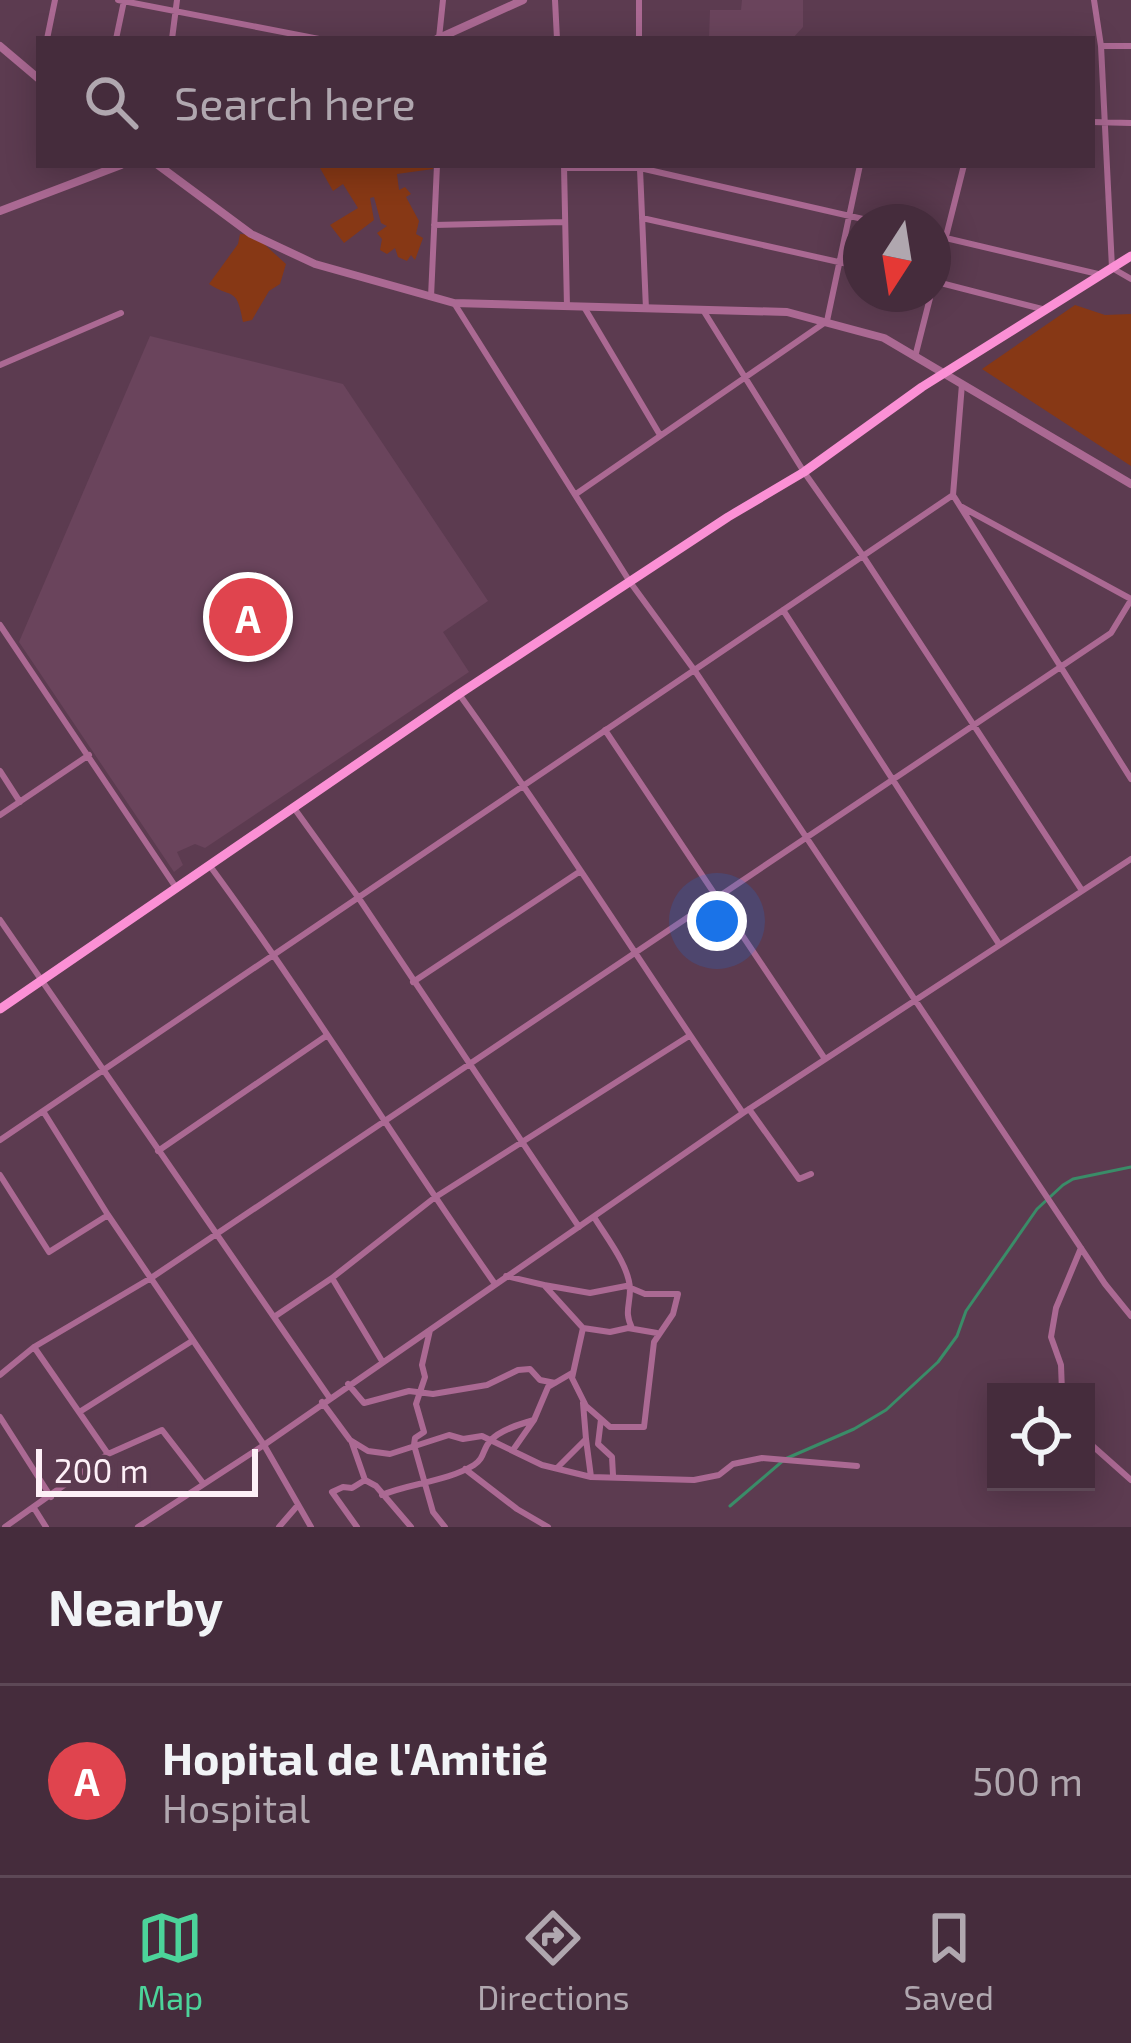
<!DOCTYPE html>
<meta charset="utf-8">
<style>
body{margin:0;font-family:"Exo 2",sans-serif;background:#4c3443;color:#f1f3f6}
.controls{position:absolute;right:36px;bottom:36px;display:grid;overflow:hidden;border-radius:0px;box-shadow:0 6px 30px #0003}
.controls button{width:108px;height:108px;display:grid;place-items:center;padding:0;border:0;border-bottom:3px solid #5d4856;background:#452c3c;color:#f1f3f6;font:60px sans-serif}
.compass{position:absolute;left:843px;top:204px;width:108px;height:108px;border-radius:50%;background:#452c3c;box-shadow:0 6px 30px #0003;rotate:192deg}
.scale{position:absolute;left:36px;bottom:30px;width:222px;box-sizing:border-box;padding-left:12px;border:6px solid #fdf0f7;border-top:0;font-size:33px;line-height:42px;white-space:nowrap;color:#fdf0f7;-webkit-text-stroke:9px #5c3b50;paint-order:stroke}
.you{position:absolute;left:717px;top:921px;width:42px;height:42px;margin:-30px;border:9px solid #fff;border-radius:50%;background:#1a73e8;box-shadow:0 0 0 18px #1a73e833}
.badge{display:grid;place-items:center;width:78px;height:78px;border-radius:50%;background:#4cd39a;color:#fff;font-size:39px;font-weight:700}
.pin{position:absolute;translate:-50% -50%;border:6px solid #fff;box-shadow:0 3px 12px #0006}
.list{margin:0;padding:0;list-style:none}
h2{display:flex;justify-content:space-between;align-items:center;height:156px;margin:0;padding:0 48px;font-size:51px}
h2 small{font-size:39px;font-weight:400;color:#b0a7af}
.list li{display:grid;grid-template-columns:78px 1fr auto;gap:36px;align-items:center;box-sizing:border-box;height:192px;padding:0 48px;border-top:3px solid #5d4856}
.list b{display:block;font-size:45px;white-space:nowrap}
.list p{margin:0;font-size:39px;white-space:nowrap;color:#b0a7af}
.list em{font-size:39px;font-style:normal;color:#b0a7af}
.icon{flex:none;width:66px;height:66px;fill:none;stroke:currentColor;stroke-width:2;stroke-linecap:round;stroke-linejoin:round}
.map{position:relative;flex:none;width:1131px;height:1527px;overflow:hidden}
.search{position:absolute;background:#452c3c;box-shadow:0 6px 30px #0003;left:36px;right:36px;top:36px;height:132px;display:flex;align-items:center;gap:30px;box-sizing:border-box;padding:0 42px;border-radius:0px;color:#b0a7af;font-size:45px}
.sheet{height:348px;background:#452c3c}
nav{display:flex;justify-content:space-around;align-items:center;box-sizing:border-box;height:168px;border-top:3px solid #5d4856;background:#452c3c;font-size:33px;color:#b0a7af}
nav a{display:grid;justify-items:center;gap:6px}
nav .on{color:#4cd39a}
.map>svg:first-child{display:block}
.built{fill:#6a445c}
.green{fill:#873815}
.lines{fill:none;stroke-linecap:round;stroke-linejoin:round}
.stream{stroke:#3a8c68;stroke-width:3}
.minor{stroke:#ab6993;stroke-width:6}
.tertiary{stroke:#ab6993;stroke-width:8}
.primary{stroke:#fb90d5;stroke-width:9}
</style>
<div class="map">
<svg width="1131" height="1527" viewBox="0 0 1131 1527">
<rect width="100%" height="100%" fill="#5c3b50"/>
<path class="built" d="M742 0H803V27L792 39H709L710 10H741Z
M150 336 343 384 488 601 443 632 469 672 205 848 195 844 177 852 183 865 174 872 19 642Z"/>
<path class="green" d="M326 165H433V169L397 174 399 190 405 187 411 194 406 197 419 221 416 234 423 238 415 260 411 255 407 261 398 257 395 248 387 254 380 250 382 239 377 233 387 226 381 223 374 197 370 198 374 220 344 243 330 225 358 208 343 184 333 191 320 168Z
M240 234 254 235 286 264 280 284 269 291 252 320 243 322C237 286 232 299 209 284L238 244Z
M1075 305 1105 315 1131 314V466L982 369Z"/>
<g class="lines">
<path class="stream" d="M730 1506 785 1459 854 1429 886 1410 938 1362 957 1336 966 1311 1037 1209 1063 1185 1073 1179 1131 1167"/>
<path class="minor" d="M118 0 319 39
M555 0 557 39
M639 0V39
M1094 0 1101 46 1112 268 1131 279
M439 38 443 0
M47 39 55 0
M116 39 124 1
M172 39 177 0
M1101 46H1131
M1092 122 1131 123
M564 166 567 307
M564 168H640L876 222
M640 169 646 309
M642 218 861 267
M434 225 565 222
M933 235 1098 274
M933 281 1042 309
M933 288 964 165
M431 297 437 165
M454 303 630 582 695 671 1105 1284 1131 1316
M584 307 660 435
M703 310 804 472 861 553 1081 889
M915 357 931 294
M0 365 121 313
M962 384 953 495 1131 779
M576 494 827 321 860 165
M962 507 1131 599
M783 610 999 944
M0 625 177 889
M459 694C558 831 647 974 743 1113
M605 730 825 1059
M0 771 20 802
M294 808 358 897 579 1227
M0 815 89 755
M210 866C310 1002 398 1146 495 1284
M0 920 329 1397
M413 982 579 872
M749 1109 799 1179 811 1174
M43 1111 108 1215 264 1445 311 1527
M0 1140 953 495
M158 1151 326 1036
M0 1175 49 1252 108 1215
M594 1217C606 1237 629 1265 630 1289 630 1306 624 1312 632 1328
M506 1276 544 1285 583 1328 610 1332 628 1328 657 1333
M332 1278 382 1361
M544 1285 590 1293 626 1286 645 1294H678L673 1314 654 1342 644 1427H610L601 1419
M274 1317 332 1278 434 1198 689 1036
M583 1328 572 1378 586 1406 601 1419 598 1444 612 1457 613 1475
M430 1330 422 1365 425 1377 416 1404 424 1432 415 1438 414 1445 433 1512 445 1527
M34 1347 108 1454
M0 1375 34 1347 151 1278 1111 633 1131 600
M348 1384 364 1403 409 1391 433 1394 487 1385 518 1370 530 1369 540 1380 555 1383
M1062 1392 1061 1365 1051 1337 1056 1308 1081 1248
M322 1402 350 1440 368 1451 390 1454 449 1435 463 1439 482 1436 542 1465 591 1477 694 1480 719 1475 733 1464 762 1458 857 1466
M81 1411 192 1341
M0 1417 51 1497
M586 1439 591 1477
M1086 1440 1131 1480
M352 1443 365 1480 376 1486 411 1527
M513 1450 534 1420 548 1387 572 1373
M557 1468 586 1439 583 1403
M465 1469 517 1509 548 1527
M382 1495C410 1483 446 1482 474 1465 485 1458 482 1450 490 1441 500 1430 520 1424 534 1420
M34 1508 46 1527
M5 1527 108 1454 162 1430 203 1483
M138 1527 264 1445 743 1113 1131 859
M279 1527 298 1505
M357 1527 332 1492 343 1487 352 1488 365 1480"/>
<path class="tertiary" d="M437 39 523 0
M0 46 39 79
M158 165 251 234 315 264 454 303 787 312 884 338 1131 484
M0 211 121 165"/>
<path class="primary" d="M0 1009 459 694 728 517 804 472 922 387 1131 256"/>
</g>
</svg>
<div class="controls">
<button><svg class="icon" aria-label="locate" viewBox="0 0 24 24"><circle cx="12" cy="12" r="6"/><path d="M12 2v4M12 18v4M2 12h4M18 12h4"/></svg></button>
</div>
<svg class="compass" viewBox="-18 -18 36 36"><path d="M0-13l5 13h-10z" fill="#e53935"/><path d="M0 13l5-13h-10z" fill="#b0a7af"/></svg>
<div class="scale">200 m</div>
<div class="you"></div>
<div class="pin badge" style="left:248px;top:617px;background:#e0444e">A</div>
<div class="search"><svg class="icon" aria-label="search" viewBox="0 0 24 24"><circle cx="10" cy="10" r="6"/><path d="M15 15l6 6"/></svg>Search here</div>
</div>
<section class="sheet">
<h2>Nearby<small></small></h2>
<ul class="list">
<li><span class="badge" style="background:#e0444e">A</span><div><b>Hopital de l'Amitié</b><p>Hospital</p></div><em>500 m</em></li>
</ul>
</section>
<nav>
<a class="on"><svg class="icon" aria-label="map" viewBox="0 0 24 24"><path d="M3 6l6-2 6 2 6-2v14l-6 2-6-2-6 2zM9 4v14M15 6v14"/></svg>Map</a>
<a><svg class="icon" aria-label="directions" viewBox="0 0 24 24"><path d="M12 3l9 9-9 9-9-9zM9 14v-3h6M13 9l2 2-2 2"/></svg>Directions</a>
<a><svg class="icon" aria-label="saved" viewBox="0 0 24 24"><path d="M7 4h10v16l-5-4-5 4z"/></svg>Saved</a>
</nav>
